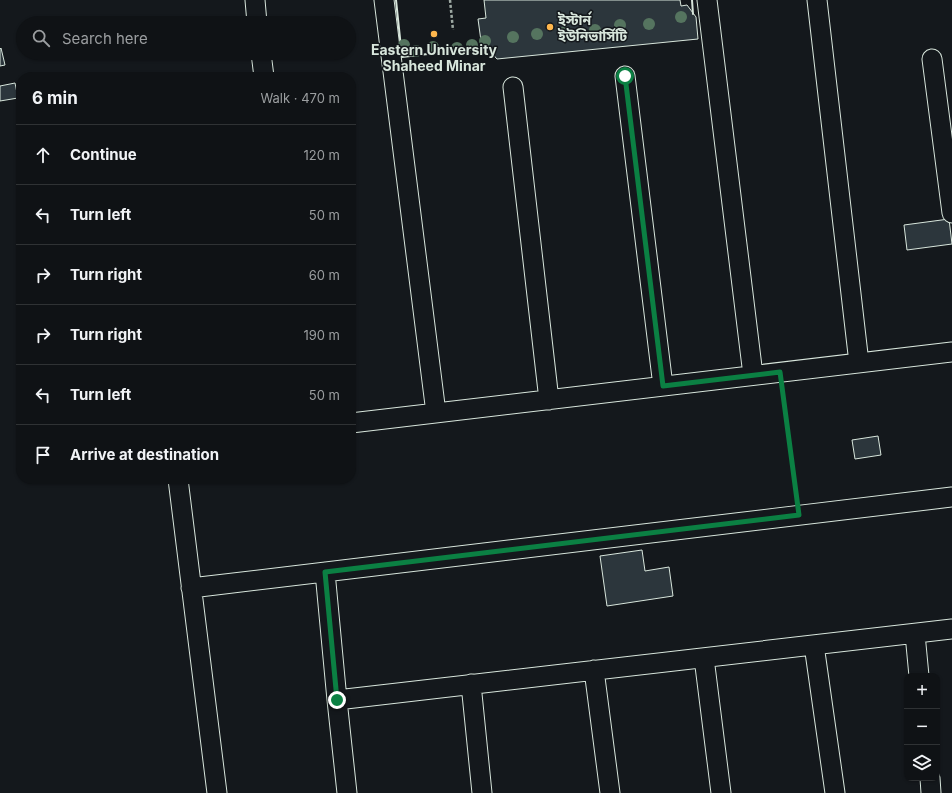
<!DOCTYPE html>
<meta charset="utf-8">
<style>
body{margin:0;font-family:Inter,"Noto Sans Bengali",sans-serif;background:#1d2022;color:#f1f3f6}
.controls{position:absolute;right:12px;bottom:12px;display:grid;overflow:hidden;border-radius:8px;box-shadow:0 1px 3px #0004}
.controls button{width:36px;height:36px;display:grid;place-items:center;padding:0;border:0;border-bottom:1px solid #2f3234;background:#0f1215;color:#f1f3f6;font:20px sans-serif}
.stop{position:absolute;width:12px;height:12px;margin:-9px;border:3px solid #0b8043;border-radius:50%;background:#fff}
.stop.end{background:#0b8043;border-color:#fff;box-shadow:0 1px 4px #0008}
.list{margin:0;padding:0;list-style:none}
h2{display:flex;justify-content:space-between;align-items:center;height:52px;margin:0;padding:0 16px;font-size:17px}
h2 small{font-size:13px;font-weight:400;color:#9b9ea0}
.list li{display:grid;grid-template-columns:26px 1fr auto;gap:12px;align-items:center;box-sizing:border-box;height:60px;padding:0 16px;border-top:1px solid #2f3234}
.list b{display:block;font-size:15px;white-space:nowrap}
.list em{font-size:13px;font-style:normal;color:#9b9ea0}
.icon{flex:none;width:22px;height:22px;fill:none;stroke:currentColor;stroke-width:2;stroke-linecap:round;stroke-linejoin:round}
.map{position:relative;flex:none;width:952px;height:793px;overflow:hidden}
.search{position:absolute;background:#0f1215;box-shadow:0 1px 3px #0004;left:16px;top:16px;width:340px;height:44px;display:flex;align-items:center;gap:10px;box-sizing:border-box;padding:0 14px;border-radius:22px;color:#9b9ea0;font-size:15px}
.panel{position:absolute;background:#0f1215;box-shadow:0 1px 3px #0004;left:16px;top:72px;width:340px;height:412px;border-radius:16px}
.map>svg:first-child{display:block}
.building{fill:#2c363c;stroke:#d8e6dc}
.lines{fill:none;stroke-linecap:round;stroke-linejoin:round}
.minor-casing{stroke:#d8e6dc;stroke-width:21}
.path{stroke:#9da8a2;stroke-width:2.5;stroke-dasharray:3 2;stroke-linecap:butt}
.minor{stroke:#14181c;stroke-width:19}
.wall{stroke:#d8e6dc;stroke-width:2}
.tree{fill:#55745f}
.route{stroke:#0b8043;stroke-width:5}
.poi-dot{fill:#ffb74d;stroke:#14181c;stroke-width:1.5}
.labels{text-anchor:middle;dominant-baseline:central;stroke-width:3;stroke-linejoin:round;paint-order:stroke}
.poi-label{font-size:14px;font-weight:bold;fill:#d8e6dc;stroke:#14181c;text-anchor:start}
</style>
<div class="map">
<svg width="952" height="793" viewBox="0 0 952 793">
<rect width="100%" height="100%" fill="#14181c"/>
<path class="building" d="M484 0H680L681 6 687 5 696 17 698 39 497 59 481 41 478 19 486 18Z
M1 48 5 65 0 66V49Z
M15 83 18 98 0 101V86Z
M949 219 952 244 907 250 904 225Z
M878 436 881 455 855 459 852 440Z
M642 550 645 571 669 567 673 596 607 606 600 556Z"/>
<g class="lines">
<g class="minor-casing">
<path id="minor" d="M255 0 257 23
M384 0 436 413
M707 0 753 375
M817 0 859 363
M261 53 264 77
M932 59 952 213
M625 76 663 386
M513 87 549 400
M351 423 952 352
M178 479 217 793
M325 572 337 700 347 793
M191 588 952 497
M915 634 919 676
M814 645 835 793
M704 658 721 793
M594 670 610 793
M471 684 482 793
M337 700 952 629
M930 778 931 793"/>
</g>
<path class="path" d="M450 0 453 30
M782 388 797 498"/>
<use href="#minor" class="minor"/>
<path class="wall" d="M396 0 402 57 488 47
M692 0 693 14"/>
</g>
<g class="tree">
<circle cx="681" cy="17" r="6"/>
<circle cx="649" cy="24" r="6"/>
<circle cx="620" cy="25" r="6"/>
<circle cx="595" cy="30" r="6"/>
<circle cx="565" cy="32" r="6"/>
<circle cx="537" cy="34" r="6"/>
<circle cx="513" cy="37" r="6"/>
<circle cx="485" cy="41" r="6"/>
<circle cx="404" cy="45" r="6"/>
<circle cx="472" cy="45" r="6"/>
<circle cx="433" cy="47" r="6"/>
<circle cx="457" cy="48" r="6"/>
<circle cx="416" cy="51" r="6"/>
</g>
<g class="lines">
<path class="route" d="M337 700 325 572 799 515 780 372 663 386 625 76"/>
</g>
<g class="poi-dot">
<circle cx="550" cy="27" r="4"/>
<circle cx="434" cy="34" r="4"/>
</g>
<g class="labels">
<g class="poi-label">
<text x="558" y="19">ইস্টার্ন<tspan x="558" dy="16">ইউনিভার্সিটি</tspan></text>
<text x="434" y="49" text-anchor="middle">Eastern University<tspan x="434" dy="16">Shaheed Minar</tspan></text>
</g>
</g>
</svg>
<div class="controls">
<button>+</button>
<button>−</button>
<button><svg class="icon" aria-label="layers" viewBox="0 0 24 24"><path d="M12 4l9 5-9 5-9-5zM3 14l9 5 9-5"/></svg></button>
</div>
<div class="stop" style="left:625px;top:76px"></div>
<div class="stop end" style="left:337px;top:700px"></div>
<div class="search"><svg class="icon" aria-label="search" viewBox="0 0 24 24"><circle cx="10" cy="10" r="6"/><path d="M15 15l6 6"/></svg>Search here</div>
<section class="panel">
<h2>6 min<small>Walk · 470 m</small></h2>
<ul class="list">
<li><svg class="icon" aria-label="ahead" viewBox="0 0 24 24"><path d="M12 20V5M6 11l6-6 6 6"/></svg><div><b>Continue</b></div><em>120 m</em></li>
<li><svg class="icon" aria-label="left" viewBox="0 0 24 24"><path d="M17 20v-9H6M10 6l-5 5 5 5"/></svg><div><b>Turn left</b></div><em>50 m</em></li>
<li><svg class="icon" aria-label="right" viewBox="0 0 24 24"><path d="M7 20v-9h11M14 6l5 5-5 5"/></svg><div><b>Turn right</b></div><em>60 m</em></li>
<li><svg class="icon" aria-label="right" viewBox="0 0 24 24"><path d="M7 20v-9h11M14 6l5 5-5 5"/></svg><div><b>Turn right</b></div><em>190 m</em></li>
<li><svg class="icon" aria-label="left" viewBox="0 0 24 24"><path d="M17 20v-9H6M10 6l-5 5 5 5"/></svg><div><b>Turn left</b></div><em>50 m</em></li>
<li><svg class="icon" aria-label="arrive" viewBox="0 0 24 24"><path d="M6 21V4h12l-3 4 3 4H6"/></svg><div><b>Arrive at destination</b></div></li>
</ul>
</section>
</div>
